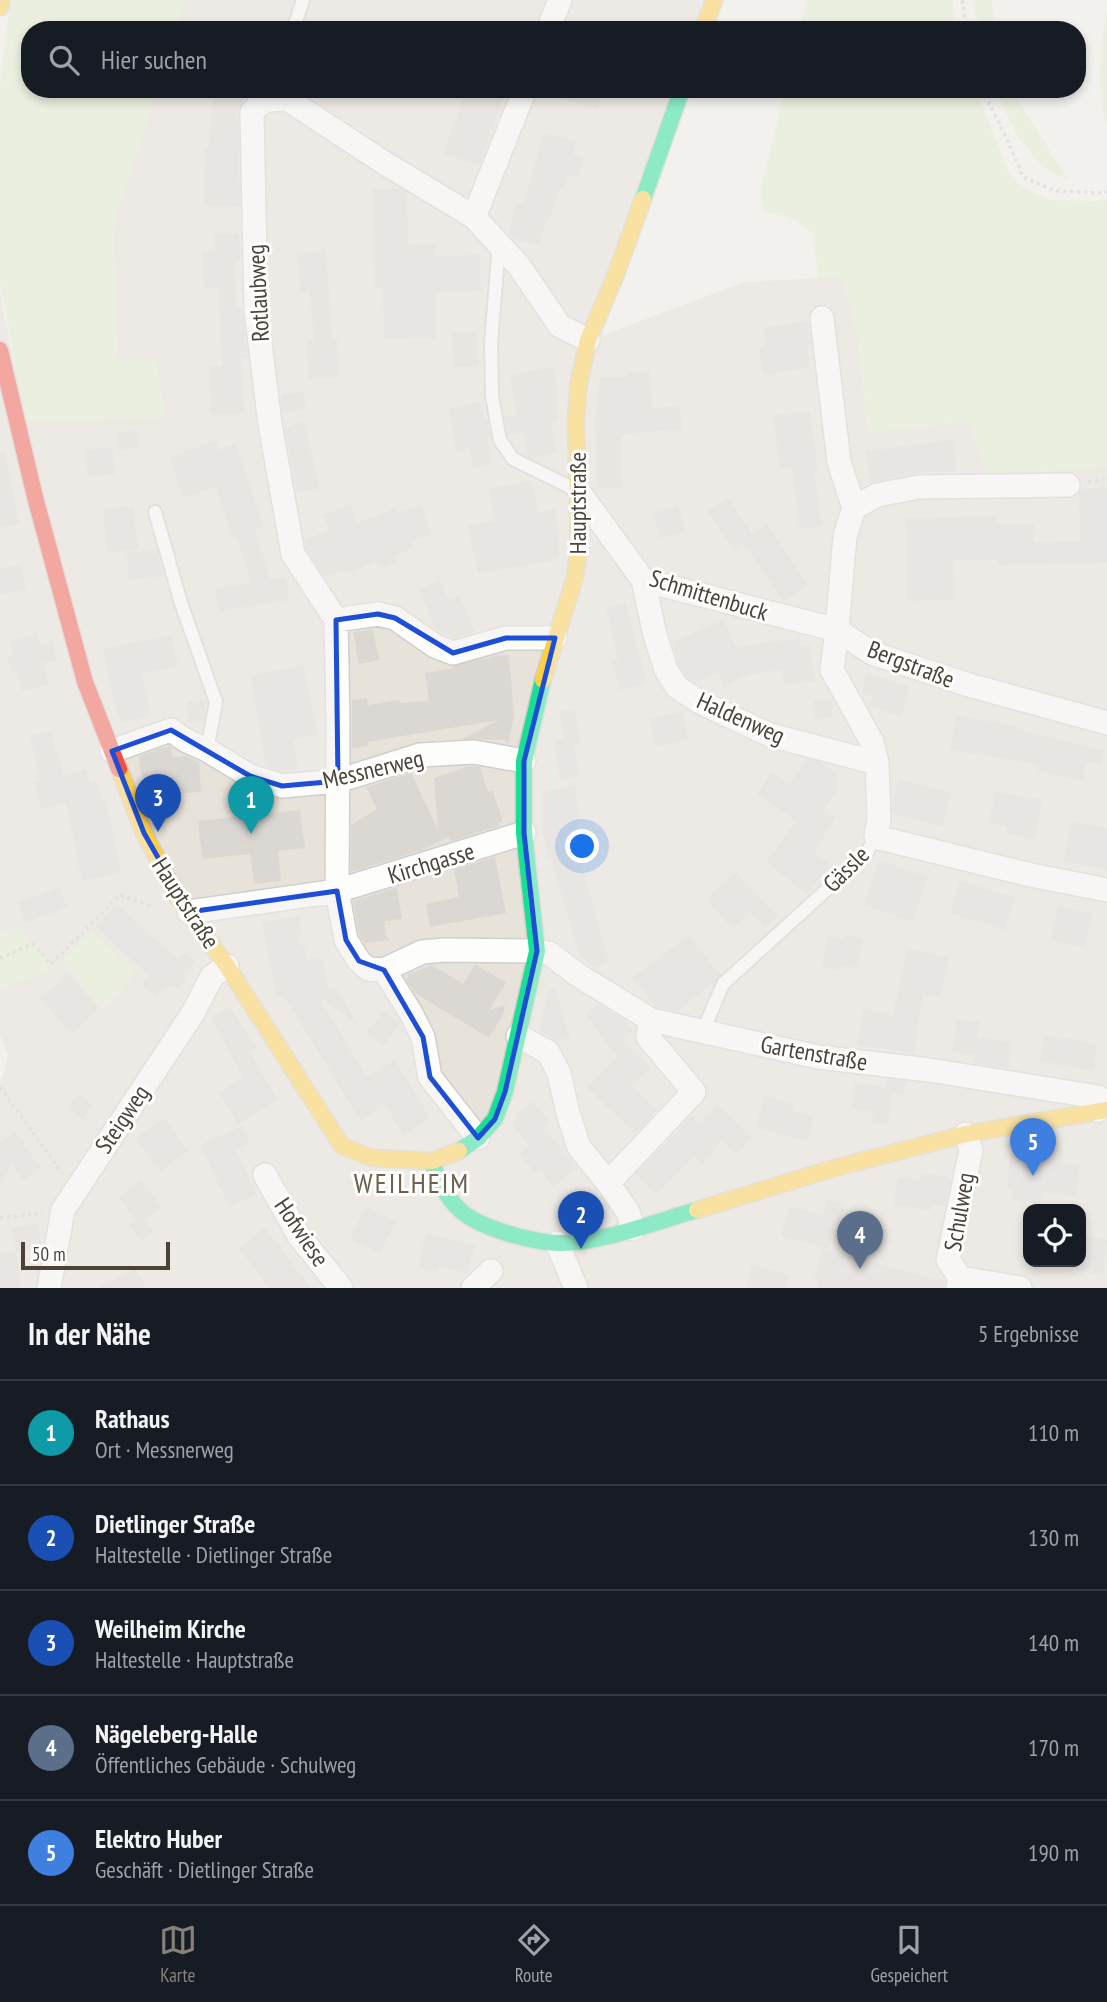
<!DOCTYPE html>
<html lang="de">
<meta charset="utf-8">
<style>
body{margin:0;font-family:"PT Sans Narrow",sans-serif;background:#242831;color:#f1f3f6}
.controls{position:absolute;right:21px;bottom:21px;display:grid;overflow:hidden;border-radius:14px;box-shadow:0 4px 10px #0003}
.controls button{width:63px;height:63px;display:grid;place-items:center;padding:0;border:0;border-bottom:2px solid #363941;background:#171b24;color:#f1f3f6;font:35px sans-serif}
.scale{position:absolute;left:21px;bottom:18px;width:149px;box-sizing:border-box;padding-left:7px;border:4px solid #4b4338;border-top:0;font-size:19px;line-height:24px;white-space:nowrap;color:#4b4338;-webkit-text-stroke:5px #fff;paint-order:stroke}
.you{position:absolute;left:583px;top:847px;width:24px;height:24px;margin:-18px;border:5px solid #fff;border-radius:50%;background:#1a73e8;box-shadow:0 0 0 10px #1a73e833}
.badge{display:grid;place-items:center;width:46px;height:46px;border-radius:50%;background:#868078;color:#fff;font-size:23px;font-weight:700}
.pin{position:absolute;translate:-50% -58px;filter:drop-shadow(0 2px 4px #0008)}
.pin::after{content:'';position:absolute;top:37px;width:24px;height:21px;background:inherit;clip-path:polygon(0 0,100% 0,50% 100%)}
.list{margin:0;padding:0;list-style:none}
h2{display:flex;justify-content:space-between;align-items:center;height:91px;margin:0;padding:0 28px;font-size:30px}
h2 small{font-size:23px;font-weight:400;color:#9ea1a6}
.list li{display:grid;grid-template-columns:46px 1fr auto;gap:21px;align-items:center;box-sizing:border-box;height:105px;padding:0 28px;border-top:2px solid #363941}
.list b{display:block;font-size:26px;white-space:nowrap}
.list p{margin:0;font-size:23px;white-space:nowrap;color:#9ea1a6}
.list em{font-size:23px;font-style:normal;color:#9ea1a6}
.icon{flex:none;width:38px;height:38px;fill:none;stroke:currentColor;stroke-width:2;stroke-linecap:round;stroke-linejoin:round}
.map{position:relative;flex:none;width:1107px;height:1288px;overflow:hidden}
.search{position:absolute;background:#171b24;box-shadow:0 4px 10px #0003;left:21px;right:21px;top:21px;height:77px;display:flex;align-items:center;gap:18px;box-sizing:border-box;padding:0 24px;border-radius:28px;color:#9ea1a6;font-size:26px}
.sheet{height:616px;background:#171b24}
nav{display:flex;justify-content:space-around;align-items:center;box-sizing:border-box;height:98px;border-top:2px solid #363941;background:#171b24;font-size:19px;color:#9ea1a6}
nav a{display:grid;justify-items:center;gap:4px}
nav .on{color:#868078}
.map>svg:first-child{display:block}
.residential{fill:#e7e3db;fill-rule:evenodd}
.green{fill:#e1eecd}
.building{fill:#dbd8d4}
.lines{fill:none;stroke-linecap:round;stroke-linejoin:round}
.lane-casing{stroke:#d1cfcb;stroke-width:16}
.street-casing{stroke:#d1cfcb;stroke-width:26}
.fast-casing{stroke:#d3cec4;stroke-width:19}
.slow-casing{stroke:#d3cec4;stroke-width:19}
.jam-casing{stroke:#d3cec4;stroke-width:19}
.path{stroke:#d3d1cc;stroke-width:3.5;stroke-dasharray:3.5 3.5;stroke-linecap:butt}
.lane{stroke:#fdfdfc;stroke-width:12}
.street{stroke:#fdfdfc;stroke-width:23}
.fast{stroke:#16e098;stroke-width:16}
.slow{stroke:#ffcf43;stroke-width:16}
.jam{stroke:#f24e42;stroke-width:16}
.marked{fill:none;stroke:#1d4ed8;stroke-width:5;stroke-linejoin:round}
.labels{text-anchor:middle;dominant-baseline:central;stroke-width:6;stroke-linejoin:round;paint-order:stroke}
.street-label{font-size:24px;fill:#4b4338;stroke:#fff}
.quarter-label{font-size:28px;letter-spacing:2px;fill:#6e614e;stroke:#fff}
</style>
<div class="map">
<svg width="1107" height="1288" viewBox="0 0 1107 1288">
<rect width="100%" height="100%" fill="#f3f1ee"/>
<path class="residential" d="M185 0H704L693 30H176Z
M157 89H670L603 335 745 282 841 277 857 331 868 431 969 422 988 477 1107 465V1288H0V1080L3 1077 8 1054 0 1036V988L55 967 19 928 0 933V291L14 365 117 361 113 225ZM1028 1209H1081V1262H1028Z"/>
<path class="green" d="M10 0H185L176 30H30V89H157L113 225 117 360H156L165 417 26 420 0 283V87Z
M807 0H953L954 16 958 30H800Z
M972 0H992L995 30H980Z
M1107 12V126C1095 89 1101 49 1107 12Z
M785 89H976L1010 175 1024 188 1051 200 1097 201 1107 199V465L988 477 969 422 868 432 857 331 841 278H818L813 234 795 220 762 210 761 189Z
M995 89H1011L1068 180 1043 167 1018 137Z
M19 927 55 967 0 988V933Z
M92 932 136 973 103 1008 61 961Z"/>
<path class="building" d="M214 89H244L243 102 238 113 240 207 204 206 205 149H208Z
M467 89H506L479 166 443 153Z
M548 89H604L598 109 547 94Z
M543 133 577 142 573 154 584 157 578 178 568 175 564 188 560 187 550 220 546 219 539 245 512 238 508 233 517 202 524 204Z
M373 189H401L407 193 408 244 435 243V256L480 255 481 291 436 292V338L384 339 383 288H375Z
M239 233 241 259 234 260 237 309H242L248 359H241L244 413 211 415 209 366H222L218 288 204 289 202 252 215 251 214 235Z
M326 251 332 340 337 339 339 377 309 379 306 341H314L310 291 300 292 297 253Z
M808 321 811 345H807L810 367 764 375 759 348 766 347 763 328Z
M477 332 478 367H453L452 333Z
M554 367 558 393 557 422 551 423 557 453 531 458 528 457 524 433 508 435 505 416 517 414 510 375Z
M649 371 653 408 680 406 682 429 621 434 622 487 597 488 595 421 600 377H628V373Z
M304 392 306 410 283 412 281 394Z
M480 402 484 420 487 419 491 438 487 439 492 464 473 468 470 450 457 453 448 409Z
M810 411 818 471 814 472 822 526 800 529 792 468 780 470 773 416Z
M304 421 320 488 297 493 285 428Z
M137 430 139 448 119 450 117 432Z
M953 440 957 471 917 473 870 482 866 451Z
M216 441 219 450 236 444 264 526 255 530 271 580 286 577 289 600 219 611 215 588 251 583 236 536 232 537 215 487 183 498 169 457Z
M112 447 115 474 88 477 85 450Z
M5 452 19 524 0 527V453Z
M532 481 538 513 555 509 559 531V554L555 560 478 574 468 526 495 521 489 489Z
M1107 487V563L998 565V560H953L954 600 907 601 906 518 997 516V524H1034V542L1080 541 1079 493 1081 489Z
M728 498 752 534 767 524 808 585 783 601 744 544 734 551 708 511Z
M420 504 432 534 411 542 413 548 395 555 397 562 381 568 378 561 346 574 344 570 325 577 306 549 305 539 329 530 323 515 350 505 357 523 396 508 398 512Z
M133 506 138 549 107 553 103 509Z
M678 506 686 531 660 538 653 513Z
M157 549 163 576 129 580 127 553Z
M21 565 26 589 0 594V569Z
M440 580 448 599 459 595 475 632 454 638 436 630 419 589Z
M626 603 647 683 620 690 612 661 618 659 606 607Z
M724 620 735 647 800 638V646L810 645 815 681 784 685 782 670 751 674 723 685 718 673 695 682 687 677 679 664 672 642Z
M373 629 379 660 359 664 353 632Z
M37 634 40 645 53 642 57 660 44 663 49 684 22 691 17 672 12 673 7 656 13 654 10 641Z
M171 635 178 666 142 674 151 716 122 723 114 704 103 649Z
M509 655 514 716 508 744 505 740 462 739 499 720 367 742 368 746 352 748V700L367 698 368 705 399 700 400 703 429 701 425 673 453 668 452 666 495 656Z
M303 665 318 735 293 739 298 769 281 771 266 766 250 676Z
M867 673 910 687 901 716 869 706 873 697 861 693Z
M832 699 833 717 815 718 814 700Z
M206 701 204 721 188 722 187 702Z
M574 709 581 744 574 745 579 777 560 780 554 740 564 739 559 712Z
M683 712 689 740 655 746 649 718Z
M956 715 1017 726 1016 729 1104 750 1101 765 1087 762 1082 781 1038 771 1039 765 950 749Z
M52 731 54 751H58L64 775 86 769 90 783 97 781 102 800 106 799 121 873 82 881 66 803 41 809 34 783 40 781 30 736Z
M169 746 172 748V757L187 756 199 762 201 792 150 795 140 770 139 756Z
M806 759 821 763 837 773 838 788 824 810 836 817 814 852 831 864 807 894 766 862 797 821 757 795 771 772 790 784Z
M469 766 480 767 488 792 492 790 503 822 498 823 499 826 449 842V837L422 850 351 872V825L377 809 366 787 411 773 438 830 434 778Z
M899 779 951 792 943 826 893 814 892 804Z
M575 786 580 823H577L582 852H578L609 962 593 968 580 956 550 857H547L543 832V791Z
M995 792 1042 800 1035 839 1006 834 1007 827 989 823Z
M300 810 305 848 278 851 281 881 254 884 250 854 202 859 198 821Z
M1072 821 1107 828V870L1063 861Z
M495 857 506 913 430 927 426 904 459 897 454 869Z
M879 860 928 877 913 922 864 905Z
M736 872 778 916 765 928 751 912 733 929 709 903V897Z
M960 881 1015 898 1005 930 950 913Z
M59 887 67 907 25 923 18 903Z
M397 887 402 919 384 921 386 935H384L391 940 365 943 359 935 353 901Z
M117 904 177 959 184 952 195 962 185 973 186 981 178 989 167 985 156 997 142 984 149 976 96 927Z
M1058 906 1092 914 1085 947 1051 940Z
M299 916 302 933 297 941 305 948 307 958 316 957 323 962 329 991 336 987 360 1027 318 996 367 1077 395 1060 430 1118 403 1135 385 1104 360 1120 284 996 277 997 262 923Z
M845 934 863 938 857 968 840 965 839 971 822 967 828 936 844 939Z
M689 935 720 975 714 983 677 1011 656 1007 632 978Z
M907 949 949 958 940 998 923 994 914 1054 857 1045 863 1009 893 1014Z
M475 964 506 983 489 1010 505 1005 503 1015 489 1038 415 993 406 979 409 974 432 965 463 984Z
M68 974 99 1008 72 1033 40 999Z
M555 989 570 1037 557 1042 541 1032 539 1028 548 991Z
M598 1004 625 1020 633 1031 623 1039 651 1068 632 1086 657 1111 635 1134 587 1087 617 1057 585 1014Z
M230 1007 256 1048 249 1052 278 1100 238 1124 219 1092 243 1078 211 1017Z
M384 1010 400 1023 383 1046 367 1033Z
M957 1019 980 1022 978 1037 1011 1042 1008 1068 974 1063 975 1055 952 1052Z
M1045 1035 1097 1044 1093 1071 1040 1061Z
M886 1079 906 1081 904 1095 892 1093 888 1125 872 1123 873 1111 852 1109 855 1083 885 1086Z
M79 1094 93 1105 83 1119 68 1108Z
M764 1096 794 1104 792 1111 814 1117 808 1142 756 1128Z
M533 1101 550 1123 544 1128 577 1168 553 1187 540 1170 535 1173 520 1154 529 1146 513 1126 518 1113Z
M717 1105 752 1136 737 1154 722 1141 702 1164 694 1157 656 1195 635 1174 692 1115 701 1123Z
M164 1118 188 1151 160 1171 136 1138Z
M242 1126 250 1144 236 1150 257 1194 229 1207 200 1145Z
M16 1132 40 1168 23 1180 12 1164 0 1185V1142Z
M1037 1147 1063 1150 1062 1163 1080 1165 1076 1197 1042 1192 1041 1204 1011 1200 1013 1187 1007 1186 1010 1156 1035 1159Z
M920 1173 950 1177 945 1206 932 1204 931 1210 894 1205 898 1177 919 1180Z
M141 1180 162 1207 145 1220 154 1232 141 1241 129 1225 136 1220 119 1197Z
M827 1199 845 1204 841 1220 836 1219 828 1249 781 1236 789 1206 823 1215Z
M366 1206 396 1221 380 1253 350 1239Z
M38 1224 42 1248 16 1252 12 1228Z
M265 1228 311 1288H269L239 1248Z
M426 1233 475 1245 468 1273 439 1266 438 1272 418 1267Z
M1081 1235 1107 1240 1103 1275 1081 1271Z
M822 1249 945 1281 944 1288H816L818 1282 814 1281Z
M16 1251 21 1288H0V1253Z
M752 1264 789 1275 785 1288H746Z
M136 1269 146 1288H98Z"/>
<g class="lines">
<g class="lane-casing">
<path id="lane" d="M293 30 303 0
M499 244 491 343 492 396 500 440 513 459 576 490
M155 512 181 603 216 702 207 750
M706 1033 708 1019 723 984 866 854 876 837"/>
</g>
<g class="street-casing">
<path id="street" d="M548 30 560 0
M474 217 525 89
M822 318 839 462 854 508
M1068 485 919 487 877 495 854 508 845 536 837 630 872 653 969 685 1107 723
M579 492 643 580 837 630 832 670 872 742 877 763 879 819 876 837 1031 875 1107 890
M643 580 655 635 666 670 677 687 698 701 770 735 877 763
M336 620 378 614 395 618 435 646 453 653 506 638H555
M112 751 171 730 185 740 207 750 250 776 282 786 338 781 420 755 474 752 524 761
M189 912 337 891 524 833
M384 970 422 952 444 950 537 951 549 953 578 975 651 1020 818 1057 929 1070 1098 1097V1110
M518 1036 548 1052 559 1073 568 1113 579 1147 608 1183 628 1212 633 1229
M478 1138 430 1077 423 1037 411 1013 384 970 368 969 359 961 346 940 337 891 338 722 336 620 293 554 270 424 256 310 252 113C261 99 271 99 287 99L383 162 474 217 519 266 560 326 588 340
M265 1175 299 1236 341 1288
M608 1183 694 1092 648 1037 651 1020
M557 1243 576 1288
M960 1278 1020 1288
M49 1288 63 1210 193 1013 212 976 227 966
M473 1288 491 1271
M958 1288 960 1278 948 1260 971 1150 966 1134"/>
</g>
<g class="fast-casing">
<path id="fast" d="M643 199 682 89
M459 1151 478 1138 495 1119 505 1092 537 951 524 833V761L543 680
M432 1161C437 1179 447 1198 461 1211 480 1228 531 1242 557 1243 596 1245 658 1221 697 1210"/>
</g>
<g class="slow-casing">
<path id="slow" d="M0 7 1 0
M703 30 714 0
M543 680 575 577 579 546 576 421 578 388 588 340 616 274 643 199
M119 769 144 833 174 892 227 966 342 1146 372 1158 432 1161 459 1151
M697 1210 831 1169 966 1134 1107 1110"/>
</g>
<g class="jam-casing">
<path id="jam" d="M0 350 35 497 85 682 119 769"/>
</g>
<path class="path" d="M962 0 967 30
M982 89 1007 139 1023 177 1055 191 1098 193 1107 192
M1088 482 1107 479
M0 958 33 944 51 964 120 895 152 906
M0 1087 62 1173
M0 1218 43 1213"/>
<use href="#lane" class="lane"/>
<use href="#street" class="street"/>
<use href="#fast" class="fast"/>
<use href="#slow" class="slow"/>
<use href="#jam" class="jam"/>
</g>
<path d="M0 0H1107V1288H0ZM378 614 395 618 453 653 506 638H555L524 761V833L537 951 505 1092 495 1119 478 1138 430 1077 423 1037 384 970 359 961 346 940 337 891 189 912 144 833 112 751 171 730 250 776 282 786 338 781 336 620Z" fill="#f3f1ee" fill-opacity=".55" fill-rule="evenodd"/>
<path class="marked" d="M378 614 395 618 453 653 506 638H555L524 761V833L537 951 505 1092 495 1119 478 1138 430 1077 423 1037 384 970 359 961 346 940 337 891 189 912 144 833 112 751 171 730 250 776 282 786 338 781 336 620Z"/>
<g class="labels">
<g class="street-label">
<text transform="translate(258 293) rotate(-93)">Rotlaubweg</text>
<text transform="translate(577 503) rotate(-90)">Hauptstraße</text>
<text transform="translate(709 595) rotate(17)">Schmittenbuck</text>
<text transform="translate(911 664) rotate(21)">Bergstraße</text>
<text transform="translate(741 718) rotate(24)">Haldenweg</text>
<text transform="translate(373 769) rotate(-13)">Messnerweg</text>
<text transform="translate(431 863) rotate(-17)">Kirchgasse</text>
<text transform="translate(846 869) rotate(-45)">Gässle</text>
<text transform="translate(186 903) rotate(57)">Hauptstraße</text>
<text transform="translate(814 1053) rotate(10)">Gartenstraße</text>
<text transform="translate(122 1119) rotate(-56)">Steigweg</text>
<text transform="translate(959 1212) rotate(-80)">Schulweg</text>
<text transform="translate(302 1232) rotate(56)">Hofwiese</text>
</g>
<g class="quarter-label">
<text x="412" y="1182">WEILHEIM</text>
</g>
</g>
</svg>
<div class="controls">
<button><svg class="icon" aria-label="locate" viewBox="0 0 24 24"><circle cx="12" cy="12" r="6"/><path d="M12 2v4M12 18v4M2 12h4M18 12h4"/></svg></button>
</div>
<div class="scale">50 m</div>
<div class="you"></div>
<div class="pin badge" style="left:251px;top:834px;background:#0f9aa8">1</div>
<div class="pin badge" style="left:581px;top:1249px;background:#1a4fb4">2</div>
<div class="pin badge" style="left:158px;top:832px;background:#1a4fb4">3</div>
<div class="pin badge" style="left:860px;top:1269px;background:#5c6f8a">4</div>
<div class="pin badge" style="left:1033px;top:1176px;background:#3f7fe0">5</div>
<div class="search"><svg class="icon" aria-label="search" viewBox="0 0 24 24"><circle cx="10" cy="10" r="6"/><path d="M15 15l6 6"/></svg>Hier suchen</div>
</div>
<section class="sheet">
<h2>In der Nähe<small>5 Ergebnisse</small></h2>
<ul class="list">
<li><span class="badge" style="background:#0f9aa8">1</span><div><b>Rathaus</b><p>Ort · Messnerweg</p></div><em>110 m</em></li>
<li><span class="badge" style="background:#1a4fb4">2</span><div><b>Dietlinger Straße</b><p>Haltestelle · Dietlinger Straße</p></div><em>130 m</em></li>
<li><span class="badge" style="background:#1a4fb4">3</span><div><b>Weilheim Kirche</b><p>Haltestelle · Hauptstraße</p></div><em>140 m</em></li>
<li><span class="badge" style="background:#5c6f8a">4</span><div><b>Nägeleberg-Halle</b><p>Öffentliches Gebäude · Schulweg</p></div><em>170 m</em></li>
<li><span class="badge" style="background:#3f7fe0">5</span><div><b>Elektro Huber</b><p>Geschäft · Dietlinger Straße</p></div><em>190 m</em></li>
</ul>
</section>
<nav>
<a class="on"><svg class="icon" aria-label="map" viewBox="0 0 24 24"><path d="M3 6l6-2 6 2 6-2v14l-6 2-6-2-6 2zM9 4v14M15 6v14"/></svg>Karte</a>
<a><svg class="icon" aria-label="directions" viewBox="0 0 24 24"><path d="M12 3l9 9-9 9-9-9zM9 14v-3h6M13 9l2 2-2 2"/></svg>Route</a>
<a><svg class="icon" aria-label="saved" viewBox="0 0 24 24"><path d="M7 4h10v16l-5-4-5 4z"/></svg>Gespeichert</a>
</nav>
